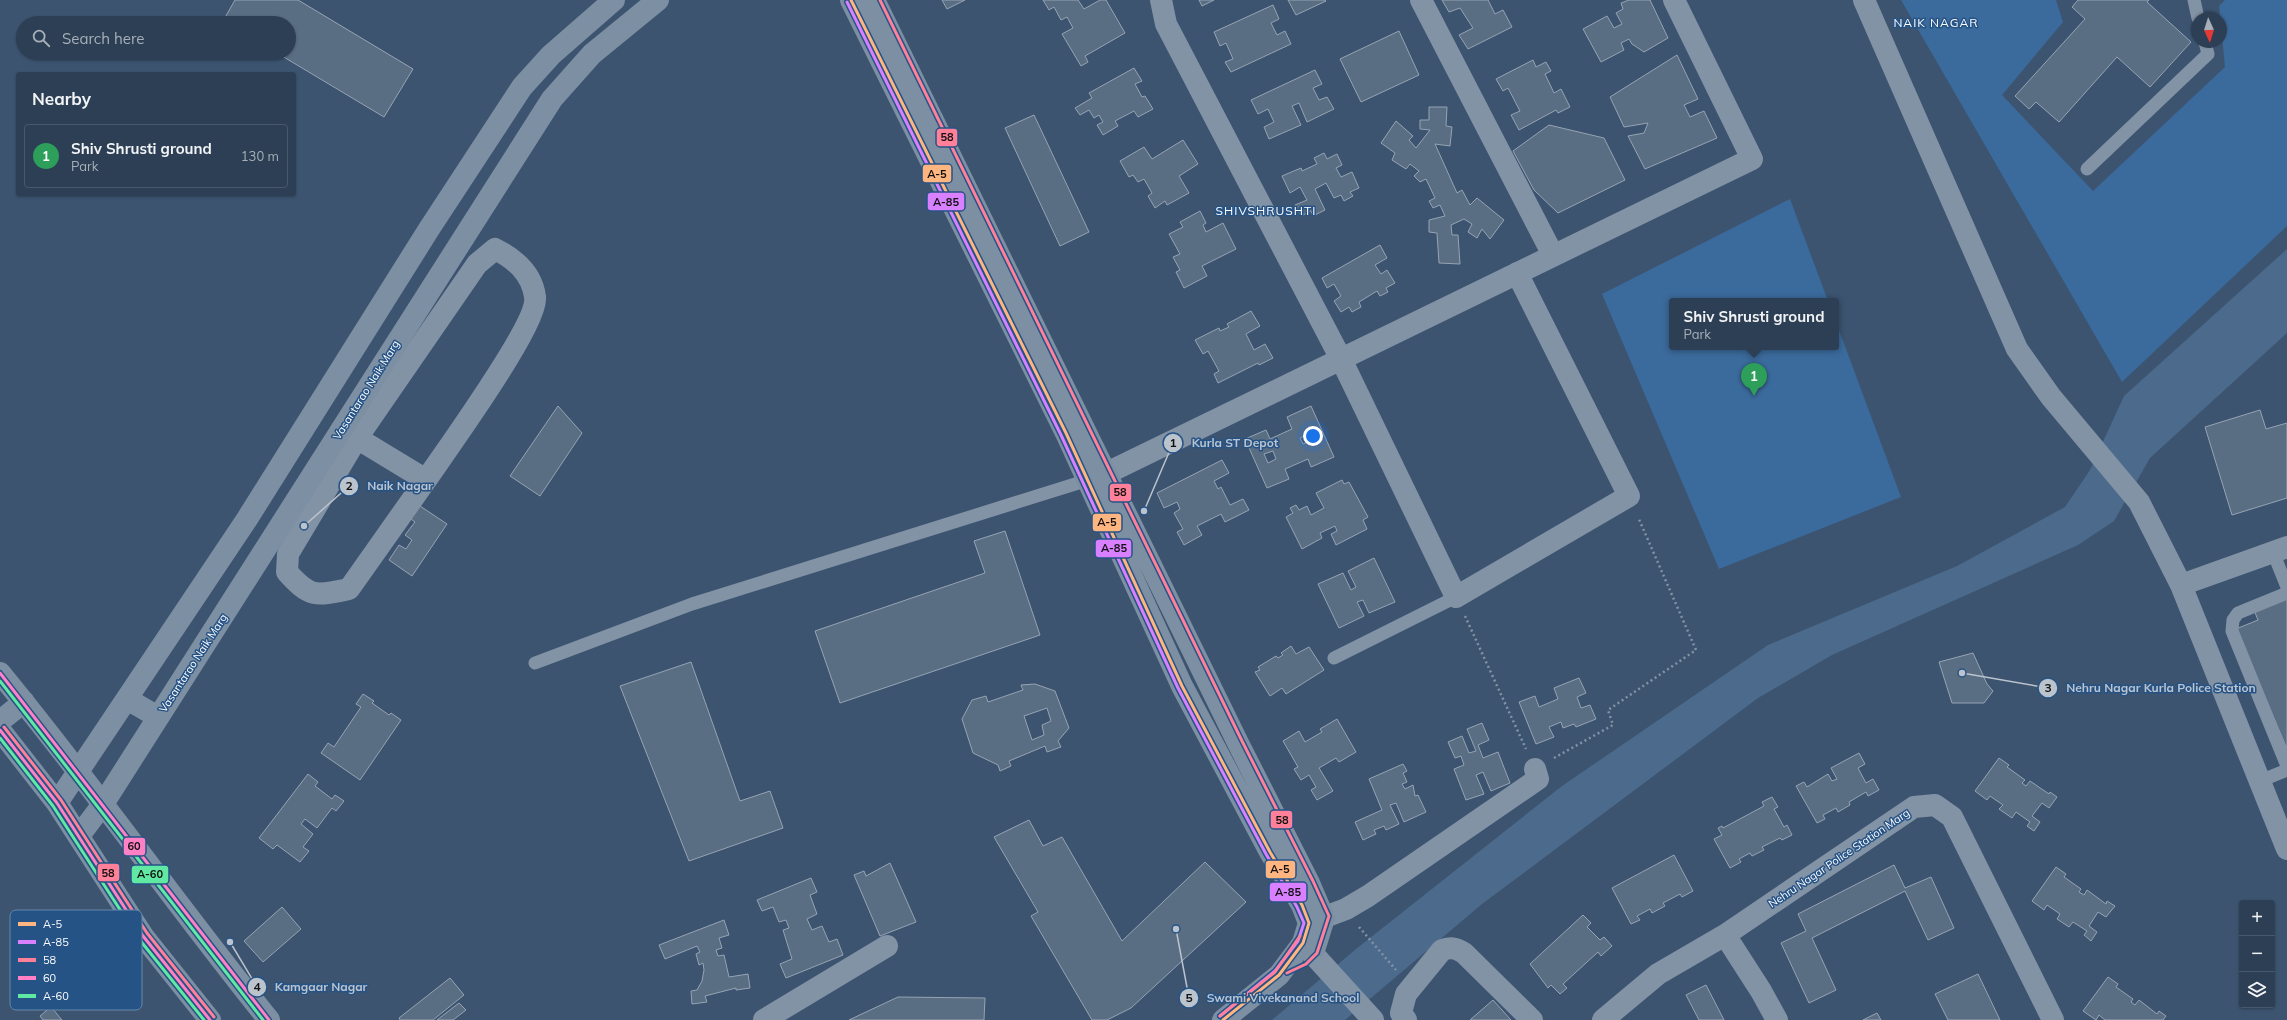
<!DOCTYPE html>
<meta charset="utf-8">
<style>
body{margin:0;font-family:Mulish,sans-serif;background:#394a5e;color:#f1f3f6}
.controls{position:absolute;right:12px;bottom:12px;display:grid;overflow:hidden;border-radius:4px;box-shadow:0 1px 3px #0004}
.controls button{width:36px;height:36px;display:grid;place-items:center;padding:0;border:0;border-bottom:1px solid #48586b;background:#2d3f54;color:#f1f3f6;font:20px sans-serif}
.compass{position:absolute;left:2191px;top:12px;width:36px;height:36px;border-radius:50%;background:#2d3f54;box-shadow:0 1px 3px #0004;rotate:176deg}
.you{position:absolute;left:1313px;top:436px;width:14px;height:14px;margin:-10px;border:3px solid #fff;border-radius:50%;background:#1a73e8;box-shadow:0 0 0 6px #1a73e833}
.badge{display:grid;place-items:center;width:26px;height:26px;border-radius:50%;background:#95b2f1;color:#fff;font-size:13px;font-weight:700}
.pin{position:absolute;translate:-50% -33px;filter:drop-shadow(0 1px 2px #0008)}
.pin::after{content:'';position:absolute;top:21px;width:14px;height:12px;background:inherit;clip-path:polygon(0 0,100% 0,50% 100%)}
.popup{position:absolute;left:1669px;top:298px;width:170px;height:52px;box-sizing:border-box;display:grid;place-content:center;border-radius:4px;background:#2d3f54;filter:drop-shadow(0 1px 3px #0005);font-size:13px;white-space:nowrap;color:#a7afb8}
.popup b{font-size:15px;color:#f1f3f6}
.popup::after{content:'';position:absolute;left:50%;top:100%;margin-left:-8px;border:8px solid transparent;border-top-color:#2d3f54}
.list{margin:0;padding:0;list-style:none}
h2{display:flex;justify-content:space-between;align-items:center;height:52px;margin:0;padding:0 16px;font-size:17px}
h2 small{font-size:13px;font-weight:400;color:#a7afb8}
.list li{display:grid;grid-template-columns:26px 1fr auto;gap:12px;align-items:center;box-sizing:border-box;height:64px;margin:0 8px 8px;padding:0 8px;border:1px solid #48586b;border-radius:4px}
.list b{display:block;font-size:15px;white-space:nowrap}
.list p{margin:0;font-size:13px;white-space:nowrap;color:#a7afb8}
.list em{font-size:13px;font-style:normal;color:#a7afb8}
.icon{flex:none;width:22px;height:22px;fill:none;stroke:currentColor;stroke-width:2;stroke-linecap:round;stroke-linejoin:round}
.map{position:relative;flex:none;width:2287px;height:1020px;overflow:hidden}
.search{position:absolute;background:#2d3f54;box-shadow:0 1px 3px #0004;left:16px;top:16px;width:280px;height:44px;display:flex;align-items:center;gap:10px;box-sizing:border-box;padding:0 14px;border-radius:22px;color:#a7afb8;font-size:15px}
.panel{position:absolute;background:#2d3f54;box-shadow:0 1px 3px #0004;left:16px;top:72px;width:280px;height:124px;border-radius:4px}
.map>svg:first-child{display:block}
.green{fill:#3b6a9c}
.water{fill:#4b6a8c}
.building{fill:#596d83;stroke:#96a4b4;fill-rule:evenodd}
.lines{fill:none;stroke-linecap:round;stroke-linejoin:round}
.path{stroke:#8393a6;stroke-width:2.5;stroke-dasharray:2 3;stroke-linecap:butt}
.lane{stroke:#8393a6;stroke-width:13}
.street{stroke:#8393a6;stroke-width:22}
.secondary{stroke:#7d8fa2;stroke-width:22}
.bus-1-casing{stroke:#265386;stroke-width:6}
.bus-2-casing{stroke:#265386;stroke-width:6}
.bus-3-casing{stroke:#265386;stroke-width:6}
.bus-4-casing{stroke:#265386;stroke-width:6}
.bus-5-casing{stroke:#265386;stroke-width:6}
.bus-1{stroke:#ffb580;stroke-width:3}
.bus-2{stroke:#d880ff;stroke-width:3}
.bus-3{stroke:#ff8098;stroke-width:3}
.bus-4{stroke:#ff80c5;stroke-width:3}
.bus-5{stroke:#60e9a3;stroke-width:3}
.labels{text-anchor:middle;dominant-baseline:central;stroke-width:3;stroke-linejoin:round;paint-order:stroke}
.street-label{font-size:11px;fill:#fff;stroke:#265386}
.neighbourhood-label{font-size:12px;letter-spacing:1px;fill:#fff;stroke:#265386}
.key{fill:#265386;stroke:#6787aa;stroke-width:1}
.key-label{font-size:11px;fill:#fff}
.leader{fill:none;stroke:#bbc3cd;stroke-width:1.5}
.callout-dot{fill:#bbc3cd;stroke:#265386;stroke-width:1.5}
.mark-label{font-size:12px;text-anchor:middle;font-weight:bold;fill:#111}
.callout-label{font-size:12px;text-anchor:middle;font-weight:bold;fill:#bbc3cd;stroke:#265386;stroke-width:3;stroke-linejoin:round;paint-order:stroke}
.line-badge{stroke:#265386;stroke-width:1.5}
.pale-badge-label{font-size:11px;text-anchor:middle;font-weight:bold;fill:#111}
</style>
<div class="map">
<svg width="2287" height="1020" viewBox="0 0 2287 1020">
<rect width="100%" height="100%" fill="#3c5470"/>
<path class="green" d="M1901 0H2056L2063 22 2002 95 2093 191 2225 67 2219 6 2225 0H2287V226L2122 382Z
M1790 199 1828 301H1672V347H1836V322L1901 497 1719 569 1602 294Z"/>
<path class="water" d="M2287 249V333L2150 458 2114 521 2078 545 1832 655 1758 698 1482 904 1345 1020H1272L1356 949 1562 786 1768 645 1957 566 2065 507 2090 470 2124 396Z"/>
<path class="building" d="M235 0H298L413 69 384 117 277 53H289V23H227L223 21Z
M942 0H965L947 9Z
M1043 0H1078L1084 9 1100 0H1106L1125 33 1085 56 1088 62 1081 66 1062 34 1073 28 1067 17 1061 20 1054 7 1049 10Z
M1199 0H1214L1202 6Z
M1288 0H1325L1326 1 1296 15Z
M1442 0H1488L1495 14 1503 10 1512 27 1468 49 1459 35 1473 28 1460 8 1449 12Z
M1629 0H1650L1668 38 1644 52 1632 44 1629 39 1621 43 1624 50 1601 62 1583 29 1607 16 1614 28 1622 24 1616 13 1623 9 1621 3Z
M2078 0H2149L2147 2 2191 42 2150 87 2117 57 2059 122 2036 102 2029 109 2015 96 2085 19 2072 7Z
M1273 5 1279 19 1271 23 1277 35 1285 31 1291 44 1231 72 1225 62 1233 59 1226 43 1220 46 1214 32Z
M1399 31 1419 75 1361 102 1340 59Z
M1677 55 1698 99 1684 105 1690 117 1704 111 1717 138 1645 169 1628 136 1644 133 1648 123 1624 127 1610 97Z
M1533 60 1536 67 1546 62 1551 71 1545 74 1554 93 1561 89 1570 107 1558 113 1556 110 1519 130 1511 115 1520 111 1508 88 1503 91 1496 79Z
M1134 68 1142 81 1135 84 1142 97 1145 96 1153 109 1138 117 1134 111 1115 121 1118 126 1103 135 1097 125 1103 122 1099 115 1094 118 1089 110 1080 115 1075 108 1092 98 1089 93Z
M1315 70 1322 84 1313 88 1319 100 1327 97 1334 109 1307 122 1299 103 1292 106 1301 125 1269 139 1264 127 1274 122 1268 109 1258 114 1251 100Z
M1429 107H1447L1446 126 1452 127 1450 146 1435 144 1457 193 1462 190 1470 205 1477 198 1504 220 1490 239 1482 229 1477 238 1468 232 1472 224 1464 219 1451 225 1452 235H1458L1460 264 1439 263 1437 233 1429 232V220L1445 216 1440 205 1433 208 1429 201 1435 198 1426 179 1420 182 1414 176 1419 171 1410 164 1406 169 1392 160 1395 153 1381 143 1396 121 1413 136 1409 140 1416 148 1430 130 1420 129V120H1429Z
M1034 115 1089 232 1060 246 1005 128Z
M1549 125 1604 138 1625 180 1558 213 1534 190 1513 151Z
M1183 140 1198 164 1179 176 1189 193 1167 205 1165 201 1155 208 1148 196 1152 193 1144 179 1138 182 1133 175 1129 177 1120 161 1144 147 1152 159Z
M1324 153 1327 159 1337 154 1342 165 1336 168 1341 177 1352 172 1359 188 1350 192 1353 196 1344 201 1341 195 1334 198 1326 183 1315 189 1325 210 1313 216 1311 211 1301 216 1295 205 1307 200 1300 187 1290 193 1282 176 1301 168 1302 171 1317 164 1314 158Z
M1200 211 1206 223 1203 225 1206 232 1223 223 1236 249 1202 266 1207 276 1184 288 1176 272 1180 270 1173 257 1180 254 1169 234 1183 227 1180 222Z
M1380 245 1387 258 1375 265 1381 274 1387 270 1395 283 1386 288 1388 292 1380 296 1377 291 1359 302 1361 307 1352 312 1349 307 1341 312 1334 301 1341 296 1334 284 1327 288 1322 278Z
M1251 311 1260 326 1246 334 1254 350 1265 344 1273 358 1259 365 1258 363 1218 383 1214 374 1219 371 1208 351 1203 354 1195 340 1219 328 1220 331 1229 327 1227 324Z
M558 406 582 433 540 496 510 476Z
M1311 406 1334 457 1311 467 1308 459 1285 469 1289 479 1267 488 1245 439 1266 430 1270 439 1292 429 1287 417ZM1307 435 1310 441 1303 444 1300 438ZM1273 451 1276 459 1268 463 1264 454Z
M2260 410 2266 429 2287 423V498L2232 515 2205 427Z
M1222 460 1229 473 1214 481 1218 489 1221 487 1230 505 1243 499 1249 510 1225 522 1221 514 1197 526 1202 535 1184 545 1177 532 1183 529 1174 513 1180 509 1177 502 1164 508 1157 493Z
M1342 480 1344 484 1349 482 1368 517 1363 520 1367 529 1336 545 1331 534 1337 531 1335 526 1320 533 1322 538 1302 549 1286 517 1293 513 1290 508 1296 505 1299 510 1307 506 1311 515 1324 508 1316 493Z
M417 504 447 524 412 576 389 560 399 545 406 549 412 540 405 535 415 522 408 517Z
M1005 531 1040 635 840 703 815 631 985 573 974 541Z
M1374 558 1395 602 1369 613 1363 600 1357 602 1364 616 1339 628 1318 584 1343 573 1351 590 1356 587 1348 571Z
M2287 597V749L2236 629 2258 620 2254 610Z
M1291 646 1296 654 1309 647 1324 670 1286 694 1282 688 1270 696 1255 672 1260 670 1258 667 1276 656 1278 658 1283 655 1281 653Z
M1973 653 1987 684 1993 691 1984 703H1952L1939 662Z
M691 662 740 801 770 791 783 828 689 861 620 686Z
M1579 678 1586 693 1577 697 1581 708 1590 705 1596 719 1576 727 1574 724 1563 728 1561 722 1549 727 1554 737 1536 744 1519 702 1535 696 1539 707 1558 699 1554 688Z
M1035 684 1055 691 1069 728 1058 741 1061 747 1047 752 1045 746 1009 761 1011 766 1000 771 998 765 973 753 962 719 972 700 986 696 988 702 1023 690 1021 685ZM1047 708 1051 721 1042 725 1044 735 1032 740 1024 716Z
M363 694 374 701 372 703 389 715 391 713 401 720 360 780 321 753 328 743 334 747 361 707 356 704Z
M1337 719 1356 752 1339 762 1336 758 1319 768 1333 791 1317 800 1311 790 1316 787 1309 775 1301 780 1294 769 1298 767 1283 741 1299 731 1305 742 1322 732 1320 729Z
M1482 723 1489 740 1478 745 1483 758 1498 752 1510 783 1491 791 1483 772 1476 775 1484 794 1466 800 1454 769 1464 765 1461 756 1455 758 1448 742 1462 736 1469 753 1476 751 1467 729Z
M1859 753 1865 764 1858 768 1866 783 1873 779 1879 790 1868 796 1866 792 1849 802 1850 805 1838 812 1836 808 1823 815 1825 819 1817 823 1796 786 1804 782 1807 787 1828 774 1832 781 1837 779 1831 768Z
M1999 758 2009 765 2007 767 2025 780 2022 783 2026 786 2030 781 2049 794 2050 792 2057 797 2049 808 2042 803 2032 816 2040 822 2034 831 2027 826 2030 822 2016 812 2012 818 1999 809 2003 805 1990 796 1987 800 1975 791Z
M1403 764 1407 771 1403 773 1407 782 1402 784 1405 789 1413 785 1415 796 1418 795 1426 812 1404 822 1396 803 1390 805 1399 824 1386 830 1384 826 1374 830 1376 834 1363 840 1355 822 1382 810 1369 779Z
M308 774 318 782 315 786 332 799 335 795 344 801 336 811 332 808 317 828 305 819 301 824 313 834 303 847 309 851 300 862 277 845 273 849 259 838Z
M1772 797 1778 807 1774 809 1784 827 1787 825 1792 835 1782 840 1780 838 1762 847 1764 850 1752 856 1750 853 1739 859 1741 862 1730 868 1714 839 1722 835 1718 828 1722 826 1723 828 1764 806 1762 802Z
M1029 820 1043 846 1062 837 1122 941 1205 862 1246 902 1131 1008 1107 1020H1092L1031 916 1038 912 994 837Z
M1674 855 1693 891 1682 897 1680 894 1663 903 1665 906 1652 913 1650 909 1637 916 1640 920 1631 924 1612 888Z
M890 863 916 922 880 936 854 875 864 871 866 876Z
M1894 865 1905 888 1931 877 1954 928 1928 940 1905 891 1812 938 1836 990 1809 1003 1781 943 1806 931 1798 914Z
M2056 867 2066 874 2064 877 2081 889 2079 892 2084 895 2087 890 2106 904 2107 901 2115 906 2106 917 2098 912 2089 926 2097 932 2091 941 2084 935 2087 931 2073 922 2069 927 2057 919 2060 914 2047 905 2044 910 2032 901Z
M811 878 817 892 810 895 817 914 807 919 812 930 822 926 829 942 837 939 843 955 786 978 780 964 792 959 783 930 789 928 786 920 779 922 773 907 762 911 757 900Z
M282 907 301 929 263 962 244 941Z
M1583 915 1591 923 1587 927 1600 940 1604 937 1612 946 1601 956 1598 952 1563 984 1567 988 1560 994 1551 985 1548 988 1530 964Z
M724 920 729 935 719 938 722 948 716 950 718 956 724 955 729 977 748 974 750 988 736 990V988L705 996 707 1002 692 1004 691 991 697 990 702 981 704 970 703 963 699 965 696 954 700 952 697 946 665 959 659 945Z
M1978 974 2000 1020H1948L1935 994Z
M2108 977 2118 984 2116 987 2133 999 2131 1002 2135 1005 2139 1000 2157 1014 2159 1011 2166 1016 2163 1020H2105L2099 1015 2096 1020 2083 1011Z
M450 978 464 995 433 1020H400L399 1018Z
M1706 985 1724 1020H1699L1686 995Z
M898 997 985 998 984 1020H849Z
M1493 1000 1511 1020H1470Z
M459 1003 466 1010 453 1020H437Z
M51 1007 62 1020H43L40 1016Z
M1877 1013 1881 1020H1863Z"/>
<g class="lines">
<path class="path" d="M1465 616 1526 749
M1554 758 1613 725 1608 710 1696 650 1638 517
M1359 927 1396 970"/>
<path class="lane" d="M2194 0 2198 18
M2087 169 2208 54 2205 42
M2273 552 2287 587
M2287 593 2238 613 2233 620 2232 631 2287 766
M1334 658 1456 597
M535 663 692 604 1088 480
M2260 781 2287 770"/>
<path class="street" d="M1161 0 1166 24 1341 359 1456 597 1629 496 1517 273
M1421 0 1553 255
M1864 0 2017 349 2051 397 2139 502 2181 585 2287 849
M342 429 426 480 349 589C316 596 310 598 287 572L288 554 357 438 477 264 495 249C515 259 532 273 535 297 539 323 445 452 426 480
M1088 480 1107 473 1752 159 1674 0
M2181 585 2287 547
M1309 923 1346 909 1368 896 1538 779 1535 769
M1725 935 1761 991 1777 1020
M1303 943 1373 1020
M764 1020 887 946
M1406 1020 1401 1013 1406 994 1442 950C1452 947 1456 948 1464 953L1532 1020
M1603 1020 1658 974 1725 935 1914 807 1935 805 1952 817 2053 1020"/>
<path class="secondary" d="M851 0 1066 433 1182 686 1270 852 1302 905 1309 923 1303 943 1279 975 1223 1020
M874 0 1238 743 1309 883 1324 918 1315 947
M0 673C93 786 177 906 269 1020
M127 699 158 717
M0 721 24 702
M0 730 57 803 143 936 210 1020
M57 803 247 519 429 229 522 87 551 55 614 0
M79 836 103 804 552 99 592 54 658 0"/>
<g class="bus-1-casing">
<path id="bus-1" d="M851 0 1066 433 1182 686 1270 852 1302 905 1309 923 1303 943 1279 975 1223 1020"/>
</g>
<g class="bus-2-casing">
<path id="bus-2" d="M847 2 1061 435 1178 688 1266 854 1297 907 1304 923 1298 941 1275 971 1220 1016"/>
</g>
<g class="bus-3-casing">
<path id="bus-3" d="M880 0 1242 741 1313 881 1329 916 1317 953 1306 964 1287 973
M4 727 61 800 147 933 214 1017
M1220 1016 1275 972 1300 936"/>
</g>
<g class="bus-4-casing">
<path id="bus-4" d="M0 673 269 1020
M0 730 57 803 143 936 210 1020"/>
</g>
<g class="bus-5-casing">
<path id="bus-5" d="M0 681 263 1020
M0 738 53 806 139 939 204 1020"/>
</g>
<use href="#bus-1" class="bus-1"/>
<use href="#bus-2" class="bus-2"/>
<use href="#bus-3" class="bus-3"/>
<use href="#bus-4" class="bus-4"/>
<use href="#bus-5" class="bus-5"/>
</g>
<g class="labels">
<g class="street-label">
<text transform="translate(366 390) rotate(-58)">Vasantarao Naik Marg</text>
<text transform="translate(193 663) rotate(-57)">Vasantarao Naik Marg</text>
<text transform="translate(1839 858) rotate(-34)">Nehru Nagar Police Station Marg</text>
</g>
<g class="neighbourhood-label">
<text x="1936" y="22">NAIK NAGAR</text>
<text x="1266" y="210">SHIVSHRUSHTI</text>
</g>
</g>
<rect x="10" y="910" width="132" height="100" rx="6" class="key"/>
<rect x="18" y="922" width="18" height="4" fill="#ffb580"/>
<rect x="18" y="940" width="18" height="4" fill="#d880ff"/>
<rect x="18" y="958" width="18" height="4" fill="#ff8098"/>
<rect x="18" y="976" width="18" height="4" fill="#ff80c5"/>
<rect x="18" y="994" width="18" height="4" fill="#60e9a3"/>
<g class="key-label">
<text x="43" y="928">A-5</text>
<text x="43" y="946">A-85</text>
<text x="43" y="964">58</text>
<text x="43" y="982">60</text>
<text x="43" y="1000">A-60</text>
</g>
<path class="leader" d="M1144 511L1173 443M304 526L349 486M1962 673L2048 688M230 942L257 987M1176 929L1189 998"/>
<g class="callout-dot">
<circle cx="1144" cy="511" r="4"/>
<circle cx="304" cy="526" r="4"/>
<circle cx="1962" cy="673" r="4"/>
<circle cx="230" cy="942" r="4"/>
<circle cx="1176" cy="929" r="4"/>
<circle cx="1173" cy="443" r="10"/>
<circle cx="349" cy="486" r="10"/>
<circle cx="2048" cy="688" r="10"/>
<circle cx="257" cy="987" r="10"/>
<circle cx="1189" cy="998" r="10"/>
</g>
<g class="mark-label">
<text x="1173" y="447">1</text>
<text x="349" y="490">2</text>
<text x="2048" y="692">3</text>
<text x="257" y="991">4</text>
<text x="1189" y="1002">5</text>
</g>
<g class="callout-label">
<text x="1235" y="447">Kurla ST Depot</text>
<text x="400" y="490">Naik Nagar</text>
<text x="2161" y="692">Nehru Nagar Kurla Police Station</text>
<text x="321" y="991">Kamgaar Nagar</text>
<text x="1283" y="1002">Swami Vivekanand School</text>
</g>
<g class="line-badge">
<rect x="936" y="128" width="22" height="19" rx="4" fill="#ff8098"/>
<rect x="922" y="164" width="30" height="19" rx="4" fill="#ffb580"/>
<rect x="927" y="192" width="38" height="19" rx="4" fill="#d880ff"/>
<rect x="1109" y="483" width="23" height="19" rx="4" fill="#ff8098"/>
<rect x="1092" y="513" width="30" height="19" rx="4" fill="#ffb580"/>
<rect x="1095" y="539" width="37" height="19" rx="4" fill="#d880ff"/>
<rect x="1270" y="810" width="23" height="19" rx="4" fill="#ff8098"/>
<rect x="123" y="837" width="23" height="19" rx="4" fill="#ff80c5"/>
<rect x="1265" y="860" width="31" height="19" rx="4" fill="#ffb580"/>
<rect x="97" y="863" width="23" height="19" rx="4" fill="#ff8098"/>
<rect x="131" y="865" width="38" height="19" rx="4" fill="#60e9a3"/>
<rect x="1269" y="882" width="38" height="20" rx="4" fill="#d880ff"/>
</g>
<g class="pale-badge-label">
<text x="947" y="141">58</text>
<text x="937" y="178">A-5</text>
<text x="946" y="206">A-85</text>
<text x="1120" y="496">58</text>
<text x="1107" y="526">A-5</text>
<text x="1114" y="552">A-85</text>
<text x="1282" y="824">58</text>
<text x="134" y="850">60</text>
<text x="1280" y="873">A-5</text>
<text x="108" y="877">58</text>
<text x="150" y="878">A-60</text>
<text x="1288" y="896">A-85</text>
</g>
</svg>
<div class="controls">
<button>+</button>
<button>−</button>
<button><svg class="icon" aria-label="layers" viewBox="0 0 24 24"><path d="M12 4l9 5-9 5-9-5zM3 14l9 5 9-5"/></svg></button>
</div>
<svg class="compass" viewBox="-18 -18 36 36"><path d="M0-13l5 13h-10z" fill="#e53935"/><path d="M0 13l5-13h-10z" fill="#a7afb8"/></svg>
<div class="you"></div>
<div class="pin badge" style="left:1754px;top:396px;background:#2e9e5b">1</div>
<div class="popup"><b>Shiv Shrusti ground</b>Park</div>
<div class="search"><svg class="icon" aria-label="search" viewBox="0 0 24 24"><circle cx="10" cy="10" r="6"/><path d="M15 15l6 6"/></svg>Search here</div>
<section class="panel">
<h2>Nearby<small></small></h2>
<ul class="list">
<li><span class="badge" style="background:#2e9e5b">1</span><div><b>Shiv Shrusti ground</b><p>Park</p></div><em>130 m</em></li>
</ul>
</section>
</div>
